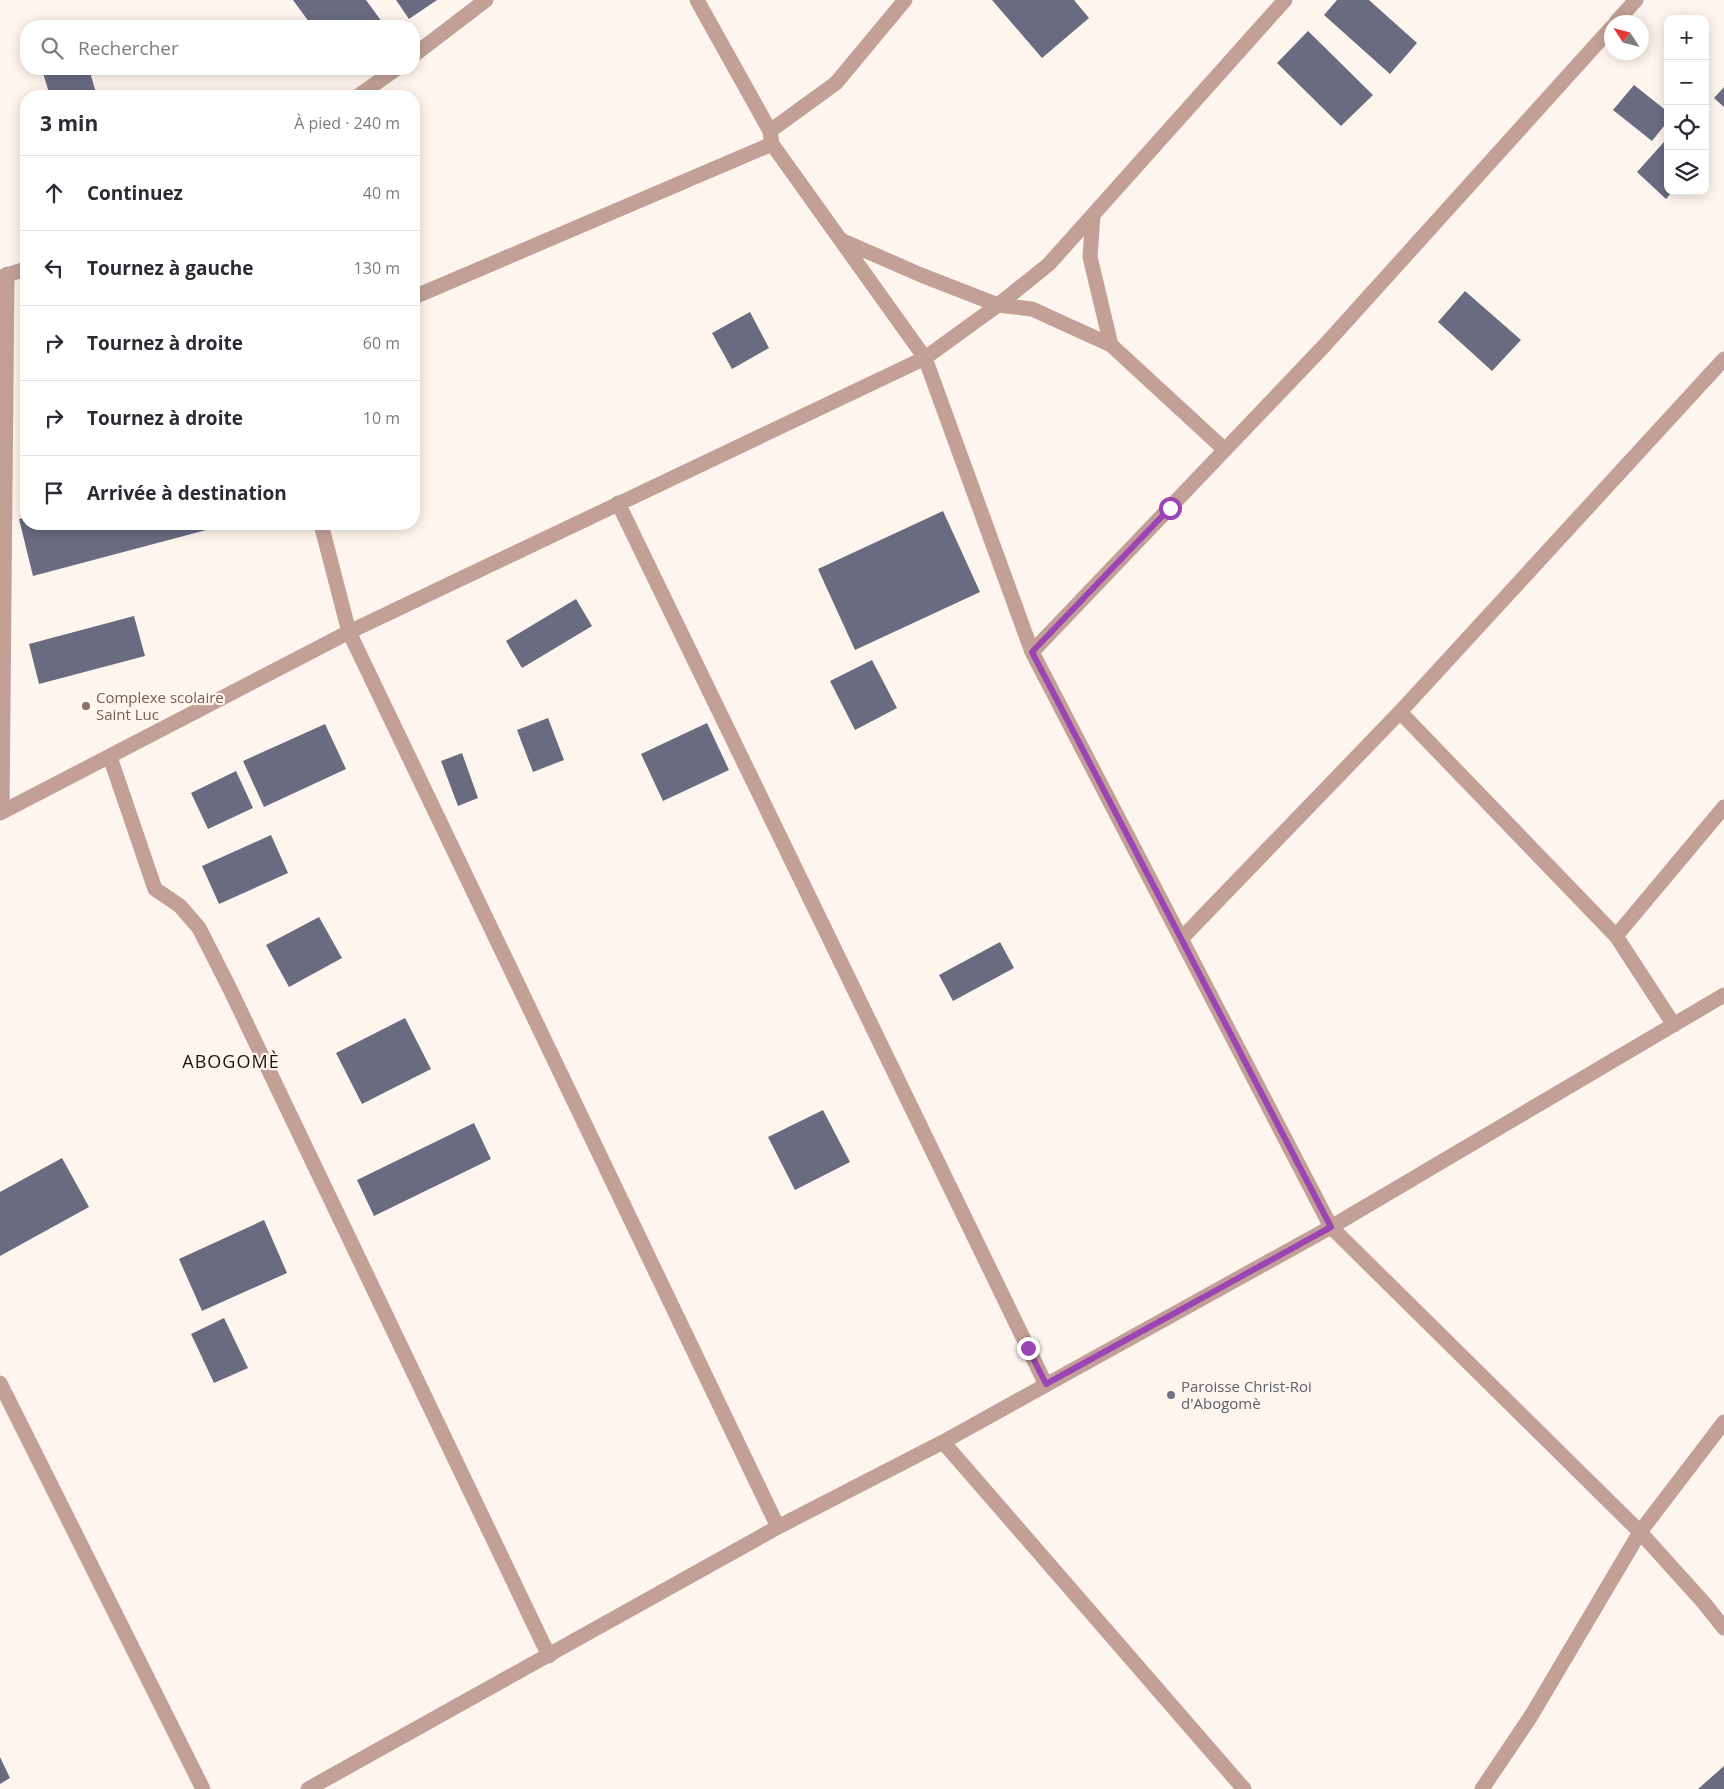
<!DOCTYPE html>
<html lang="fr">
<meta charset="utf-8">
<style>
body{margin:0;font-family:"Open Sans",sans-serif;background:#f7f7f7;color:#2b2b33}
.controls{position:absolute;right:15px;top:15px;display:grid;overflow:hidden;border-radius:10px;box-shadow:0 2px 12px #0003}
.controls button{width:45px;height:45px;display:grid;place-items:center;padding:0;border:0;border-bottom:1px solid #e1e1e2;background:#fff;color:#2b2b33;font:25px sans-serif}
.compass{position:absolute;left:1604px;top:15px;width:45px;height:45px;border-radius:50%;background:#fff;box-shadow:0 2px 12px #0003;rotate:306deg}
.stop{position:absolute;width:15px;height:15px;margin:-11px;border:4px solid #9a45b3;border-radius:50%;background:#fff}
.stop.end{background:#9a45b3;border-color:#fff;box-shadow:0 1px 5px #0008}
.list{margin:0;padding:0;list-style:none}
h2{display:flex;justify-content:space-between;align-items:center;height:65px;margin:0;padding:0 20px;font-size:21px}
h2 small{font-size:16px;font-weight:400;color:#7c7c81}
.list li{display:grid;grid-template-columns:32px 1fr auto;gap:15px;align-items:center;box-sizing:border-box;height:75px;padding:0 20px;border-top:1px solid #e1e1e2}
.list b{display:block;font-size:19px;white-space:nowrap}
.list em{font-size:16px;font-style:normal;color:#7c7c81}
.icon{flex:none;width:28px;height:28px;fill:none;stroke:currentColor;stroke-width:2;stroke-linecap:round;stroke-linejoin:round}
.map{position:relative;flex:none;width:1724px;height:1789px;overflow:hidden}
.search{position:absolute;background:#fff;box-shadow:0 2px 12px #0003;left:20px;top:20px;width:400px;height:55px;display:flex;align-items:center;gap:12px;box-sizing:border-box;padding:0 18px;border-radius:20px;color:#7c7c81;font-size:19px}
.panel{position:absolute;background:#fff;box-shadow:0 2px 12px #0003;left:20px;top:90px;width:400px;height:440px;border-radius:20px}
.map>svg:first-child{display:block}
.building{fill:#696b81}
.lines{fill:none;stroke-linecap:round;stroke-linejoin:round}
.minor{stroke:#c2a097;stroke-width:15}
.route{stroke:#9a45b3;stroke-width:6}
.education-dot{fill:#8d6e63;stroke:#fef6ee;stroke-width:2}
.worship-dot{fill:#6b7280;stroke:#fef6ee;stroke-width:2}
.labels{text-anchor:middle;dominant-baseline:central;stroke-width:4.5;stroke-linejoin:round;paint-order:stroke}
.education-label{font-size:15px;fill:#785e54;stroke:#fef6ee;text-anchor:start}
.worship-label{font-size:15px;fill:#5b616d;stroke:#fef6ee;text-anchor:start}
.quarter-label{font-size:18px;letter-spacing:1px;fill:#1f1811;stroke:#fef6ee}
</style>
<div class="map">
<svg width="1724" height="1789" viewBox="0 0 1724 1789">
<rect width="100%" height="100%" fill="#fef6ee"/>
<path class="building" d="M293 0H366L385 26H312Z
M396 0H437L409 19Z
M992 0H1074L1089 18 1042 58Z
M1337 0H1369L1417 43 1390 74 1324 15Z
M1308 31 1373 95 1341 126 1277 63Z
M56 69H89L97 96H50L43 73Z
M1634 85 1668 112V121L1652 141 1613 110Z
M1724 87V107L1714 98Z
M1664 142 1668 146V191H1673L1666 199 1637 172Z
M1465 291 1521 340 1492 371 1438 322Z
M750 312 769 348 732 369 712 333Z
M943 511 980 592 855 650 818 569Z
M26 517V524H229L33 576 19 519Z
M576 599 592 626 522 668 506 641Z
M134 616 145 656 39 684 29 644Z
M872 660 897 708 855 730 830 681Z
M548 718 564 760 533 772 517 730Z
M707 723 729 770 663 801 641 754Z
M325 724 346 769 264 807 243 761Z
M462 753 478 798 458 806 441 761Z
M236 771 253 808 208 829 191 793Z
M271 835 288 873 219 904 202 866Z
M319 917 342 958 289 987 266 945Z
M1000 942 1014 968 953 1001 939 975Z
M405 1018 431 1069 362 1104 336 1053Z
M823 1110 850 1162 795 1190 768 1137Z
M474 1123 491 1159 374 1216 357 1180Z
M62 1158 89 1207 0 1256V1192Z
M264 1220 287 1273 202 1311 179 1259Z
M224 1318 248 1368 214 1383 191 1334Z
M0 1757 10 1778 0 1784Z
M1724 1766V1789H1698Z"/>
<g class="lines">
<path class="minor" d="M697 0 770 131 772 144 925 358 1032 652 1331 1227 1640 1532 1704 1603 1724 1628
M1616 22 1636 0
M414 55 486 0
M358 96 396 69
M770 131 836 83 905 0
M1093 215 1090 257 1111 345
M841 240 921 275 998 305 1032 309 1111 345 1225 450
M0 277 26 269
M414 297 772 144
M618 503 1046 1385
M321 524 349 632 778 1527
M1032 652 1324 346 1612 27
M1400 712 1616 936 1674 1025
M110 757 155 889 180 906 199 928 229 987 549 1656
M2 812 7 274
M0 813 349 632 925 358 998 305 1049 264 1285 0
M1616 936 1724 807
M1181 939 1400 712 1724 359
M0 1383 203 1789
M943 1442 1244 1789
M308 1789 778 1527 943 1442 1331 1227 1724 995
M1482 1789 1531 1716 1640 1532 1724 1422"/>
</g>
<g class="lines">
<path class="route" d="M1028 1348 1046 1384 1331 1227 1032 652 1170 508"/>
</g>
<circle class="education-dot" cx="86" cy="706" r="5"/>
<circle class="worship-dot" cx="1171" cy="1395" r="5"/>
<g class="labels">
<g class="education-label">
<text x="96" y="697">Complexe scolaire<tspan x="96" dy="17">Saint Luc</tspan></text>
</g>
<g class="worship-label">
<text x="1181" y="1386">Paroisse Christ-Roi<tspan x="1181" dy="17">d'Abogomè</tspan></text>
</g>
<g class="quarter-label">
<text x="231" y="1061">ABOGOMÈ</text>
</g>
</g>
</svg>
<div class="controls">
<button>+</button>
<button>−</button>
<button><svg class="icon" aria-label="locate" viewBox="0 0 24 24"><circle cx="12" cy="12" r="6"/><path d="M12 2v4M12 18v4M2 12h4M18 12h4"/></svg></button>
<button><svg class="icon" aria-label="layers" viewBox="0 0 24 24"><path d="M12 4l9 5-9 5-9-5zM3 14l9 5 9-5"/></svg></button>
</div>
<svg class="compass" viewBox="-18 -18 36 36"><path d="M0-13l5 13h-10z" fill="#e53935"/><path d="M0 13l5-13h-10z" fill="#7c7c81"/></svg>
<div class="stop" style="left:1170px;top:508px"></div>
<div class="stop end" style="left:1028px;top:1348px"></div>
<div class="search"><svg class="icon" aria-label="search" viewBox="0 0 24 24"><circle cx="10" cy="10" r="6"/><path d="M15 15l6 6"/></svg>Rechercher</div>
<section class="panel">
<h2>3 min<small>À pied · 240 m</small></h2>
<ul class="list">
<li><svg class="icon" aria-label="ahead" viewBox="0 0 24 24"><path d="M12 20V5M6 11l6-6 6 6"/></svg><div><b>Continuez</b></div><em>40 m</em></li>
<li><svg class="icon" aria-label="left" viewBox="0 0 24 24"><path d="M17 20v-9H6M10 6l-5 5 5 5"/></svg><div><b>Tournez à gauche</b></div><em>130 m</em></li>
<li><svg class="icon" aria-label="right" viewBox="0 0 24 24"><path d="M7 20v-9h11M14 6l5 5-5 5"/></svg><div><b>Tournez à droite</b></div><em>60 m</em></li>
<li><svg class="icon" aria-label="right" viewBox="0 0 24 24"><path d="M7 20v-9h11M14 6l5 5-5 5"/></svg><div><b>Tournez à droite</b></div><em>10 m</em></li>
<li><svg class="icon" aria-label="arrive" viewBox="0 0 24 24"><path d="M6 21V4h12l-3 4 3 4H6"/></svg><div><b>Arrivée à destination</b></div></li>
</ul>
</section>
</div>
